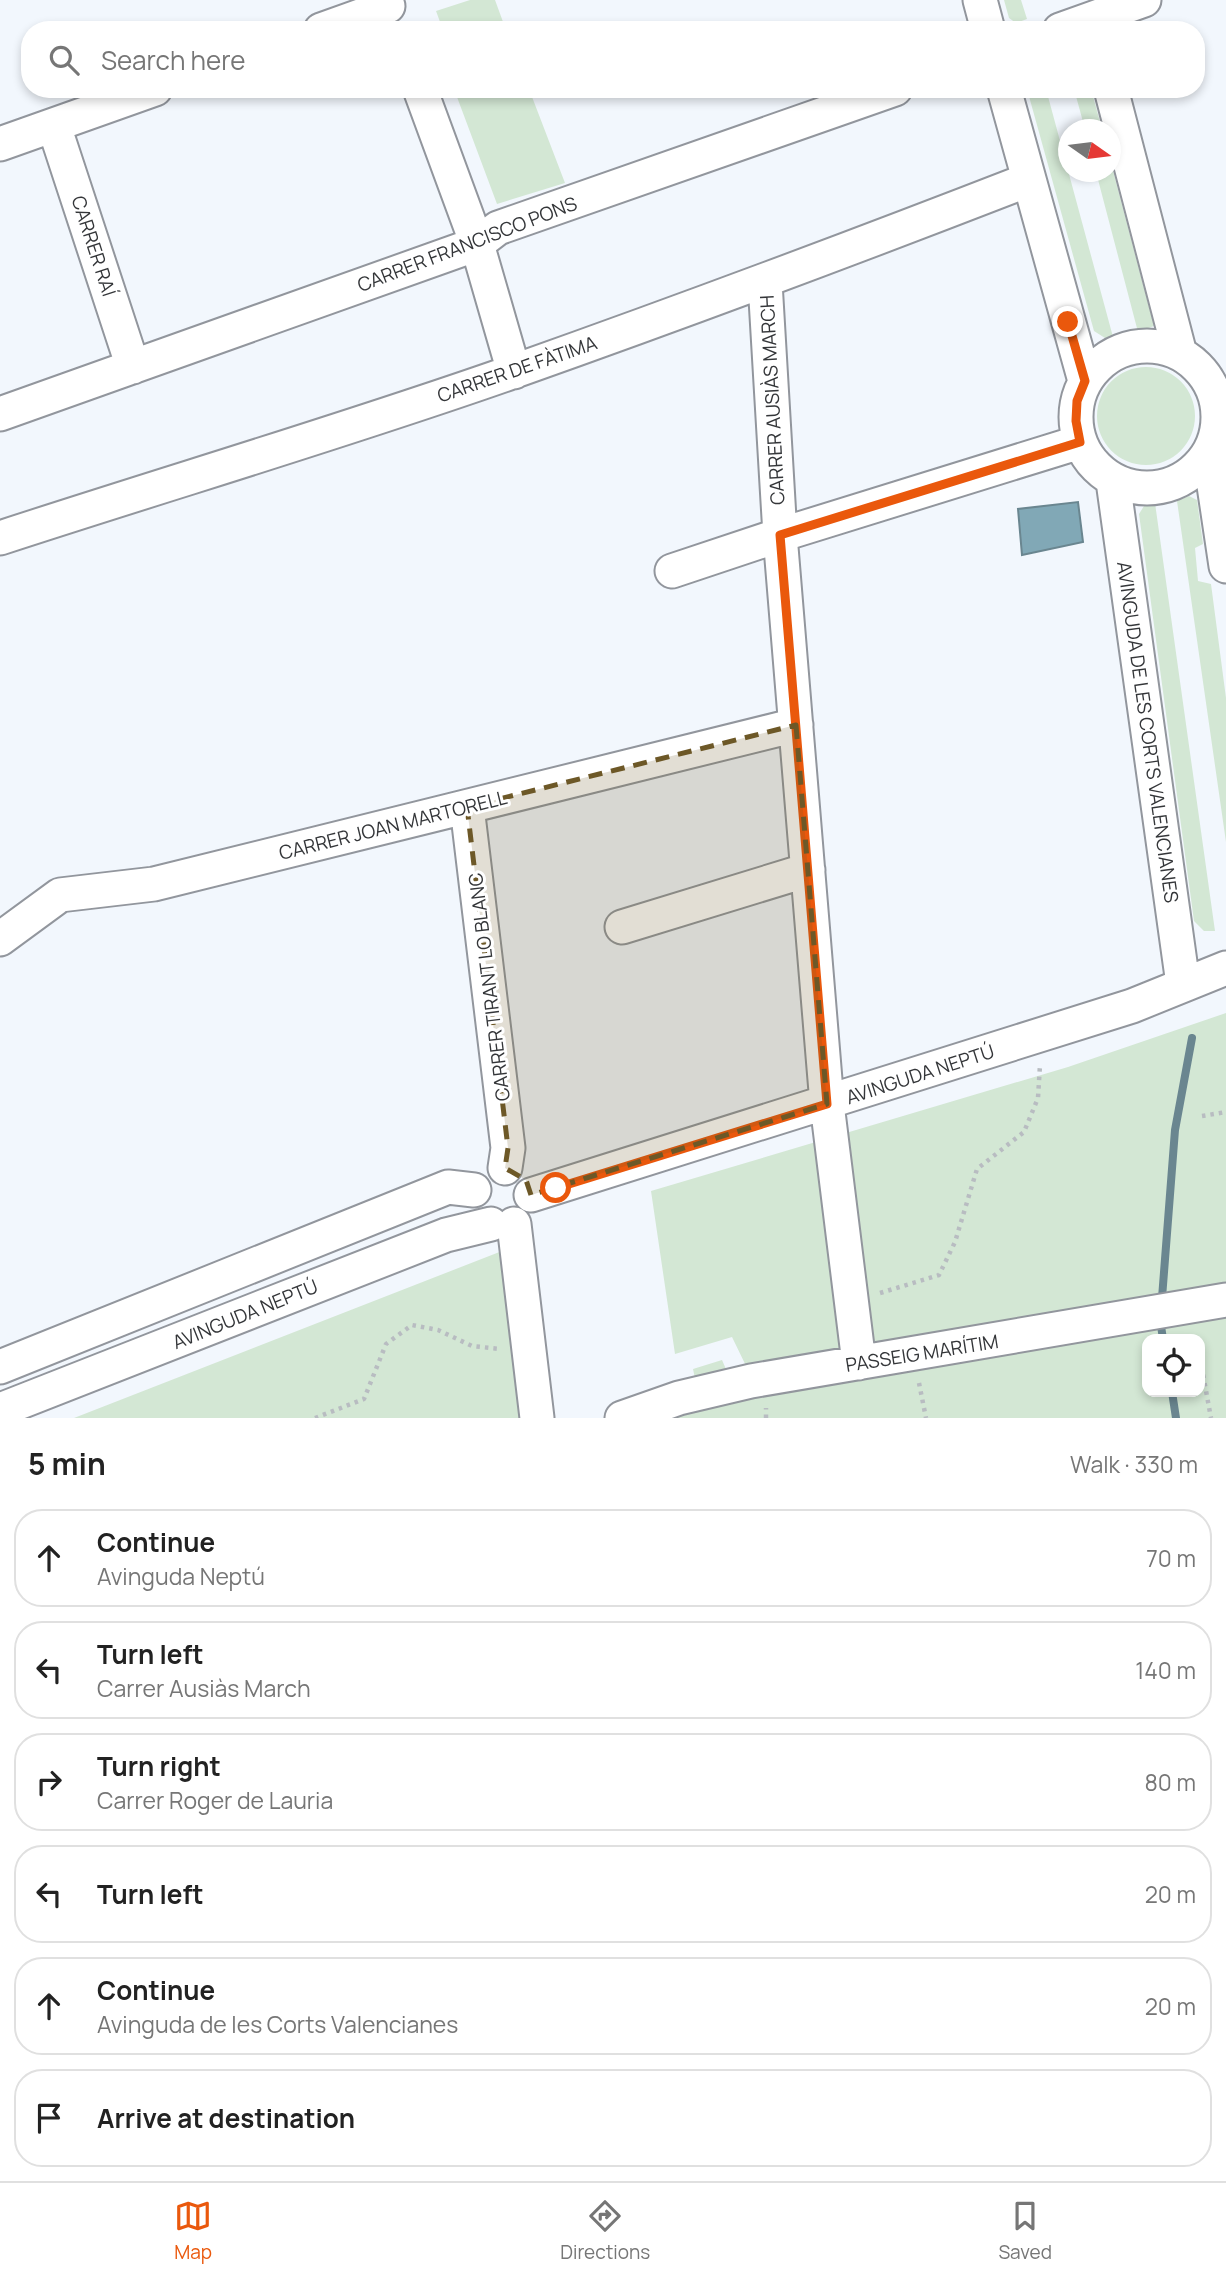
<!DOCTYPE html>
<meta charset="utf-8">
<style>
body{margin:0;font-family:Manrope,sans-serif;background:#f2f2f2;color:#222}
.controls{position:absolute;right:21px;bottom:21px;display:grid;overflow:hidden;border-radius:14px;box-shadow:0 4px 10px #0003}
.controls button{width:63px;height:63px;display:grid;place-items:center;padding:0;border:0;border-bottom:2px solid #e0e0e0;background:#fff;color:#222;font:35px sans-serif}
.compass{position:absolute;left:1058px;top:119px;width:63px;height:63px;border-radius:50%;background:#fff;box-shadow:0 4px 10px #0003;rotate:104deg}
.stop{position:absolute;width:21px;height:21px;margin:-16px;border:5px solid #ea580c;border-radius:50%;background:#fff}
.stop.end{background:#ea580c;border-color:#fff;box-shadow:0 2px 7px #0008}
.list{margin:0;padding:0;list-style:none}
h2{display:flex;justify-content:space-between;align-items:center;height:91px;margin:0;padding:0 28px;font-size:30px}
h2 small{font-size:23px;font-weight:400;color:#767676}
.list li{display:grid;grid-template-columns:46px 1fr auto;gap:21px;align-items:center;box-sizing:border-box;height:98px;margin:0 14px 14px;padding:0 14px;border:2px solid #e0e0e0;border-radius:28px}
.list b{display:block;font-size:26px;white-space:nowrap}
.list p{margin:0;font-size:23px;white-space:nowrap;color:#767676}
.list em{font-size:23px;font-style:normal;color:#767676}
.icon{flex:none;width:38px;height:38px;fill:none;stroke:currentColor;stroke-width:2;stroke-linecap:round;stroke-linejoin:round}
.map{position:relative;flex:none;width:1226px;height:1418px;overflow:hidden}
.search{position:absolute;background:#fff;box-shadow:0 4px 10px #0003;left:21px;right:21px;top:21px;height:77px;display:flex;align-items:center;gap:18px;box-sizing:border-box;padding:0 24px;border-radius:28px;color:#767676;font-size:26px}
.sheet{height:763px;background:#fff}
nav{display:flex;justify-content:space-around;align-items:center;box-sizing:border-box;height:98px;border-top:2px solid #e0e0e0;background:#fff;font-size:19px;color:#767676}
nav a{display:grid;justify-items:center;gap:4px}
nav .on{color:#ea580c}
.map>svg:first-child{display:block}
.green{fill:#d3e7d4;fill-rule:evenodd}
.water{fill:#81a8b6;stroke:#6a8690;stroke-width:2}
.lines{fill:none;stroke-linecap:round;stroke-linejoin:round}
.stream{stroke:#6a8690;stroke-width:8}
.minor-casing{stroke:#92969d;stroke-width:37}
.path{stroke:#b8bcc1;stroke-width:4.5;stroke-dasharray:3.5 5;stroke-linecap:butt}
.minor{stroke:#fff;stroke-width:33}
.route{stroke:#ea580c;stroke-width:9}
.marked{fill:#6d5827;fill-opacity:0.2;stroke:#6d5827;stroke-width:5;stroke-dasharray:14 9;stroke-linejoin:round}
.labels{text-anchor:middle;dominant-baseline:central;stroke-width:6;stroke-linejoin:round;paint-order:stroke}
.street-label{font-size:19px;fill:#343639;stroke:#fff}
</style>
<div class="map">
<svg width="1226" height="1418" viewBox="0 0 1226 1418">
<rect width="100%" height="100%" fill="#f2f7fd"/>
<path class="green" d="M470 0H495L506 30H443L436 11Z
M1004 0H1021L1027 19 1016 23 1009 18Z
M454 89H529L565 183 497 204Z
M1027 89H1046L1113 337 1105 338 1094 331Z
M1074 89H1091L1102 129H1085Z
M1111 163 1154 326 1138 332 1096 172H1110Z
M1097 416a49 49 0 1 1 98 0a49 49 0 1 1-98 0Z
M1189 496 1197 500 1203 544 1195 548 1198 581 1211 584 1226 698V842L1177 501Z
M1155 503 1215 931H1204L1194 921 1139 514 1144 506Z
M1226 1013V1289L748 1370 732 1337 675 1354 651 1191 1068 1067Z
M502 1251 522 1418H74Z
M1226 1309V1418H672L754 1388ZM1147 1339H1200V1392H1147Z
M722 1360 729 1376 697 1388 693 1369Z"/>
<path class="water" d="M1078 502 1083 542 1022 555 1018 509Z"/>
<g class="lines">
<path class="stream" d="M1162 1298 1175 1130 1192 1038
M1161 1326 1163 1339
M1172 1392 1176 1418"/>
<g class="minor-casing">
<path id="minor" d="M980 0 988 30
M321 30 388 6
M1060 30 1144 0
M420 89 477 244 514 372
M1004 89 1085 381
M1111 89 1180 354
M54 126 133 367
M0 144 155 89
M765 282 780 535 827 1104 859 1363
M1076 417a71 71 0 1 1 142 0a71 71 0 1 1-142 0Z
M0 414 477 244 498 228 895 89
M1209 452 1226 566
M1113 481 1183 984
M0 538C171 482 345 431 515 371 687 310 858 246 1028 180
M672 571 780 535 1080 442
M467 807 508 1148 505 1168
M622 927 808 870
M0 939 60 895 154 884 796 725
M531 1195 1132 1006 1226 968
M514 1224 537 1418
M0 1367 448 1187 474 1190
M0 1410 446 1235 491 1224
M622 1418 679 1398 751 1381 1226 1300"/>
</g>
<path class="path" d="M1202 1116 1226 1112
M880 1293 939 1275 955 1242 977 1169 1024 1132 1038 1098 1040 1065
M1200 1358 1211 1418
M919 1383 926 1418
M315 1418 364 1399 386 1344 412 1325 438 1330 472 1346 500 1349
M766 1418V1408"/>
<use href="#minor" class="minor"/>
</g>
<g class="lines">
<path class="route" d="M556 1188 827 1104 780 535 1080 442 1076 421 1077 401 1085 381 1068 322"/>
</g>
<path class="marked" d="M796 725 827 1104 531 1195 526 1180 505 1168 508 1148 467 807Z"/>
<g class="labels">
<g class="street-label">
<text transform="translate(467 244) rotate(-21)">CARRER FRANCISCO PONS</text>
<text transform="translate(94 246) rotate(72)">CARRER RAÍ</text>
<text transform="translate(517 369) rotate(-19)">CARRER DE FÀTIMA</text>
<text transform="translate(772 400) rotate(-93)">CARRER AUSIÀS MARCH</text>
<text transform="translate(1148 732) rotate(82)">AVINGUDA DE LES CORTS VALENCIANES</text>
<text transform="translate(393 825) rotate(-14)">CARRER JOAN MARTORELL</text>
<text transform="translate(489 987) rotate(-97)">CARRER TIRANT LO BLANC</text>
<text transform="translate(920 1074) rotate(-18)">AVINGUDA NEPTÚ</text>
<text transform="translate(245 1314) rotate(-22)">AVINGUDA NEPTÚ</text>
<text transform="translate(922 1353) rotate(-9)">PASSEIG MARÍTIM</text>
</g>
</g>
</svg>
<div class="controls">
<button><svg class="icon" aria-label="locate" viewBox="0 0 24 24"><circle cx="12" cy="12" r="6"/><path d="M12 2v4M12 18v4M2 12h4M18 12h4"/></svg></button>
</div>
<svg class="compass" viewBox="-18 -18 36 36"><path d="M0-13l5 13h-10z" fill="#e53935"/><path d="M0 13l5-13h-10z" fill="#767676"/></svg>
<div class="stop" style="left:556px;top:1188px"></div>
<div class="stop end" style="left:1068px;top:322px"></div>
<div class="search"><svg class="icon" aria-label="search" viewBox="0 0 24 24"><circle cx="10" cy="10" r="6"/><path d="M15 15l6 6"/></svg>Search here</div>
</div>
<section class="sheet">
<h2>5 min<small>Walk · 330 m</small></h2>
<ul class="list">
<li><svg class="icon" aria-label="ahead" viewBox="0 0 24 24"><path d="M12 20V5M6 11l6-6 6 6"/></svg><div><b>Continue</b><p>Avinguda Neptú</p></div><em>70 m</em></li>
<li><svg class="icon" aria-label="left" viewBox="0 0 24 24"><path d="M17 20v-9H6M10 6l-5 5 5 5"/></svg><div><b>Turn left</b><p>Carrer Ausiàs March</p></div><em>140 m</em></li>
<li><svg class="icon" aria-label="right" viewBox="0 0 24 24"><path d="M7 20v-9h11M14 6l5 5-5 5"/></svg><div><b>Turn right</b><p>Carrer Roger de Lauria</p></div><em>80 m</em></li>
<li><svg class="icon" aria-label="left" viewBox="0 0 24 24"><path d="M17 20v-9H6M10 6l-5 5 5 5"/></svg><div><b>Turn left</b></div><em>20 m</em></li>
<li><svg class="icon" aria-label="ahead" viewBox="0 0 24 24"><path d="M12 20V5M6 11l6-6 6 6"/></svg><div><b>Continue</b><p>Avinguda de les Corts Valencianes</p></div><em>20 m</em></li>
<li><svg class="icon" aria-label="arrive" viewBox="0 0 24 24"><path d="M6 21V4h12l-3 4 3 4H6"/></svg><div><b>Arrive at destination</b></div></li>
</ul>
</section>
<nav>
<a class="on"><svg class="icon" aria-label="map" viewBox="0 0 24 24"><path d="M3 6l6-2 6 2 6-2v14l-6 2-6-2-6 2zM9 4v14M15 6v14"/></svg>Map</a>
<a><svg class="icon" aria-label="directions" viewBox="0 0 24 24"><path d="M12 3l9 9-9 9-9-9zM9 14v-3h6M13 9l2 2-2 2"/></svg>Directions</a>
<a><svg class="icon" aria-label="saved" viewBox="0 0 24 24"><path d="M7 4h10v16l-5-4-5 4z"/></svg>Saved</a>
</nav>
